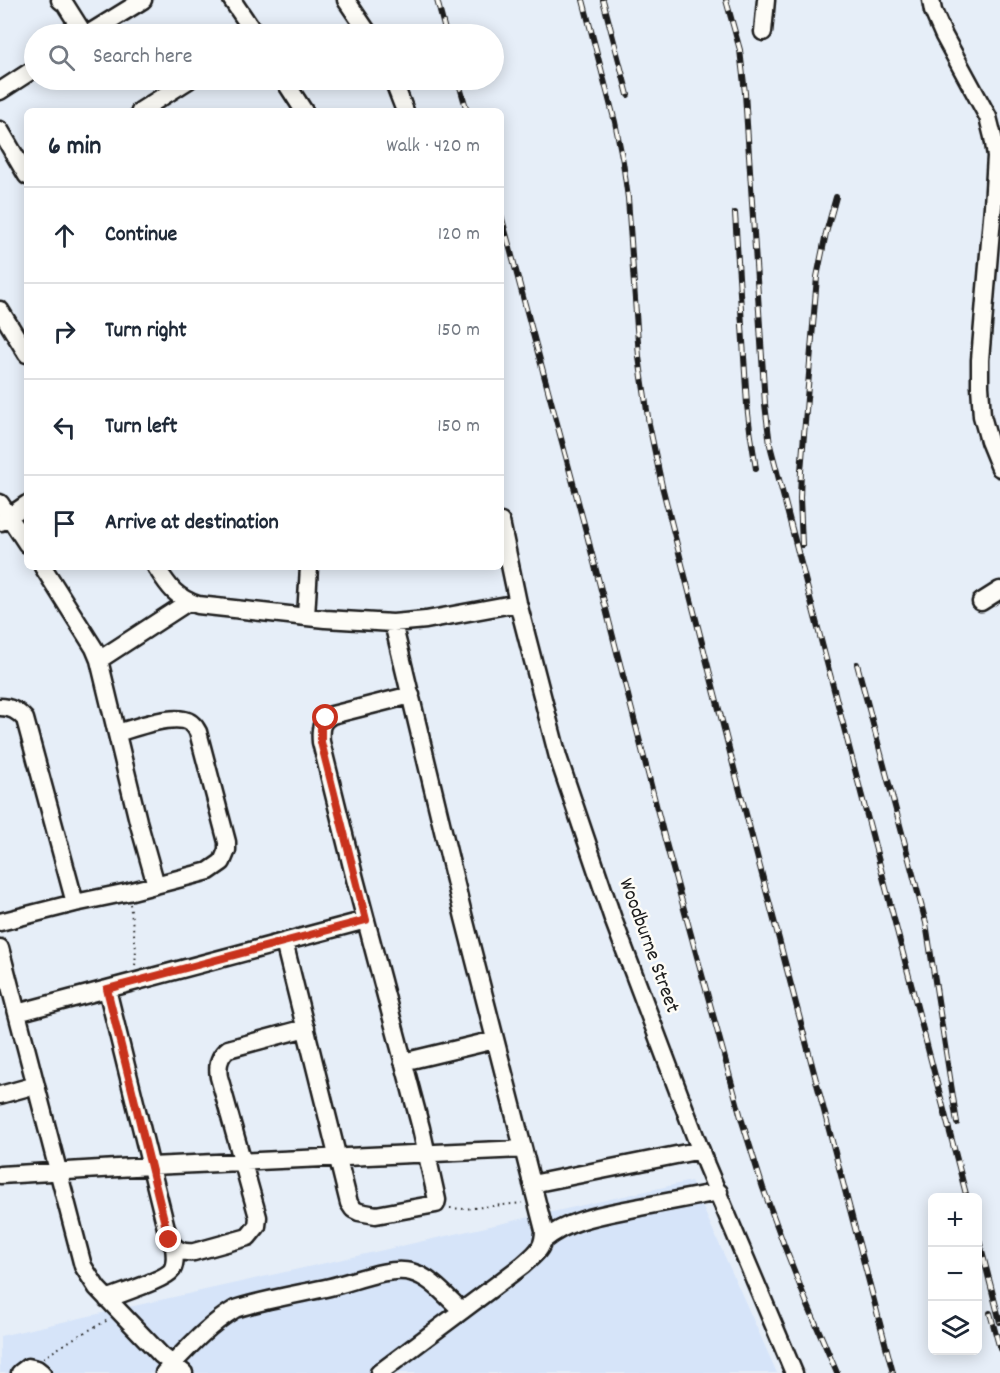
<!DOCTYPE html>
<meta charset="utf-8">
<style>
body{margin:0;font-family:Dekko,sans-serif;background:#f6f6f7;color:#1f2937}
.controls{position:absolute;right:18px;bottom:18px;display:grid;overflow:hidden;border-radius:9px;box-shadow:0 3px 15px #0003}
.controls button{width:54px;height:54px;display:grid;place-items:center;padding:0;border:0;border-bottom:2px solid #e0e1e3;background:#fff;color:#1f2937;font:30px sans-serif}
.stop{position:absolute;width:18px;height:18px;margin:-14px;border:4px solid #c8321e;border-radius:50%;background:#fff}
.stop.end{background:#c8321e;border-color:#fff;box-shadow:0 2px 6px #0008}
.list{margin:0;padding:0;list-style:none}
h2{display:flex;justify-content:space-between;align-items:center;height:78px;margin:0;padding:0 24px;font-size:26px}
h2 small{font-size:20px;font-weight:400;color:#747a83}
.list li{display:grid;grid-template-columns:39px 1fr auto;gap:18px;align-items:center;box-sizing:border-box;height:96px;padding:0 24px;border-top:2px solid #e0e1e3}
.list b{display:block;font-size:22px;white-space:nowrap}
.list em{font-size:20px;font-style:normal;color:#747a83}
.icon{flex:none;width:33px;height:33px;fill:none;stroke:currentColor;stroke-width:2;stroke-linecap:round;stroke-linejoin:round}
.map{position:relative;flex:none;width:1000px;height:1373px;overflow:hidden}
.search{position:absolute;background:#fff;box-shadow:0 3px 15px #0003;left:24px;top:24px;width:480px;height:66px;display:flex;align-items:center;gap:15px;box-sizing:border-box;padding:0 21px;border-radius:33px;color:#747a83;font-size:22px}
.panel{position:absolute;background:#fff;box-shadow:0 3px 15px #0003;left:24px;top:108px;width:480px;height:462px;border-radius:9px}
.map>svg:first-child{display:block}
.built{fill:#d6e4f9}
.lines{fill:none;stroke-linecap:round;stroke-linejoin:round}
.minor-casing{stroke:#1c1c1c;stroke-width:21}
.path{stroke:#1c1c1c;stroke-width:2;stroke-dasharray:1.5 4.5;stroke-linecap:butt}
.minor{stroke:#fdfcf7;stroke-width:16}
.rail-casing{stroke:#1c1c1c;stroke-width:6}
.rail{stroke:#fdfcf7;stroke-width:4;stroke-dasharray:11;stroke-linecap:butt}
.route{stroke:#c8321e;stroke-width:8}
.labels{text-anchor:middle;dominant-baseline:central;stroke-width:5;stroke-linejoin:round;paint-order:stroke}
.street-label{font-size:21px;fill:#1c1c1c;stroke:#fdfcf7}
</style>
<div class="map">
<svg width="1000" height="1373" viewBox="0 0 1000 1373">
<rect width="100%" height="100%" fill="#e6eef8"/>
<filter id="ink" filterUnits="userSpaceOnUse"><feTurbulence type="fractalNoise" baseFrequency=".0167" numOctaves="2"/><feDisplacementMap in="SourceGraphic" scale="12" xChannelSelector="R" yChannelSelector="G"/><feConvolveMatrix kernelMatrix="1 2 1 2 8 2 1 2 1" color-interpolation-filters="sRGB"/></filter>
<g filter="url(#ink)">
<path class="built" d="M691 1181 777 1373H0V1336Z"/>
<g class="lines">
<g class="minor-casing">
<path id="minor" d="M60 0 65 4 84 34
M232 0 255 34
M346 0 369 34
M931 0 933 11 944 36 988 117 993 137 996 156 993 206 980 360V386L982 416 989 441 1000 468
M763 32 766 0
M88 34 143 0
M284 80 304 111
M393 80 405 111
M0 91 34 69
M140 111 189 80
M0 130 27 176
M0 310 27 354
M0 503 27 544
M1 522 27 504
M501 522 518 603 558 757 613 919 706 1165 794 1373
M43 567 94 648 99 660 138 821 156 885
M156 567C169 587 175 597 198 605L325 619 393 623 426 620 518 603
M981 602 1000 590
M306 616 309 567
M99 660 188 602
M0 707C11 707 18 711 25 719L75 903
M0 922 75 903 128 892 209 871 222 862 227 850V842L198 732C195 726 190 721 184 720 166 716 134 728 117 733
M284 942 349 1203 353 1209 359 1212 376 1215 436 1204 437 1200 421 1128 355 879 321 742C320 730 320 721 332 715L411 695
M0 948 83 1266 97 1288 161 1355 184 1373
M107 989 169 1240C176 1250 182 1253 194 1252L248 1237 257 1226 258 1217 219 1077C217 1066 219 1056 228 1049L306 1028
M17 1013 366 920
M403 1062 495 1040
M0 1095 36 1085
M0 1175 151 1166 523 1149
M532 1184 701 1150
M544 1240C570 1218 608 1214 640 1207 666 1202 693 1197 719 1192
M107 1299C121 1293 165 1280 172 1270 176 1263 175 1254 174 1247
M20 1373 28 1367 37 1369 42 1373
M164 1373C186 1350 208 1325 235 1309 266 1299 299 1294 330 1287 353 1282 389 1266 411 1272 431 1277 447 1297 462 1311
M379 1373 523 1265C536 1253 544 1249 544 1230L464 918 393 623"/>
</g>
<path class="path" d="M130 904 136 949 135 967
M450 1208 464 1209 522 1203
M43 1358 76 1337 108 1320"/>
<use href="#minor" class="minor"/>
<g class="rail-casing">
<path id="rail" d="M437 0 446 34
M583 0 615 122 623 162 628 198 639 357 649 424 662 486 735 772 893 1373
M603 0 628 95
M726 0 740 50 745 93 765 404 770 445 967 1198
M458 80 467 111
M735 213 747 405 750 430 756 469
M501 215 587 535 664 836 742 1121 763 1188 784 1245 806 1301 837 1373
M802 545 800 498 801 471 817 277 826 233 836 197
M857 664 926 923 957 1123
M978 1236 1000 1322
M990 1313 1000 1349"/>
</g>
<use href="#rail" class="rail"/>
</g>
</g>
<g class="lines" filter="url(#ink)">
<path class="route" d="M169 1240 107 989 366 920 321 742V726L326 718"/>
</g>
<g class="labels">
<g class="street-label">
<text transform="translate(648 946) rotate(70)">Woodburne Street</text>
</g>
</g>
</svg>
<div class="controls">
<button>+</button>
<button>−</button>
<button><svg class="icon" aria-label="layers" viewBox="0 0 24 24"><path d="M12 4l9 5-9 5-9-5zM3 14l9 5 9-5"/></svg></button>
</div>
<div class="stop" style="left:326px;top:718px"></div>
<div class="stop end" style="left:169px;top:1240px"></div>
<div class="search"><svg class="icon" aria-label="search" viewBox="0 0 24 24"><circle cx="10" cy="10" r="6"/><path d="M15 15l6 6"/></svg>Search here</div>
<section class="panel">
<h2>6 min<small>Walk · 420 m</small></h2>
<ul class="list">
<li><svg class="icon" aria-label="ahead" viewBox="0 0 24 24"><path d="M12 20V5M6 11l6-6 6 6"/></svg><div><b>Continue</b></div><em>120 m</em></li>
<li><svg class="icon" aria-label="right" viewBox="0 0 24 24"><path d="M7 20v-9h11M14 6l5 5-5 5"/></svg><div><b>Turn right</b></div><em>150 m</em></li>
<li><svg class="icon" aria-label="left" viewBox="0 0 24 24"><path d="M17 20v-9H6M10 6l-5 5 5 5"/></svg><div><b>Turn left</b></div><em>150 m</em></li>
<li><svg class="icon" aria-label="arrive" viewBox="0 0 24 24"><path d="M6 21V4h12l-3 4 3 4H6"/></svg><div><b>Arrive at destination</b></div></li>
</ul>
</section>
</div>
